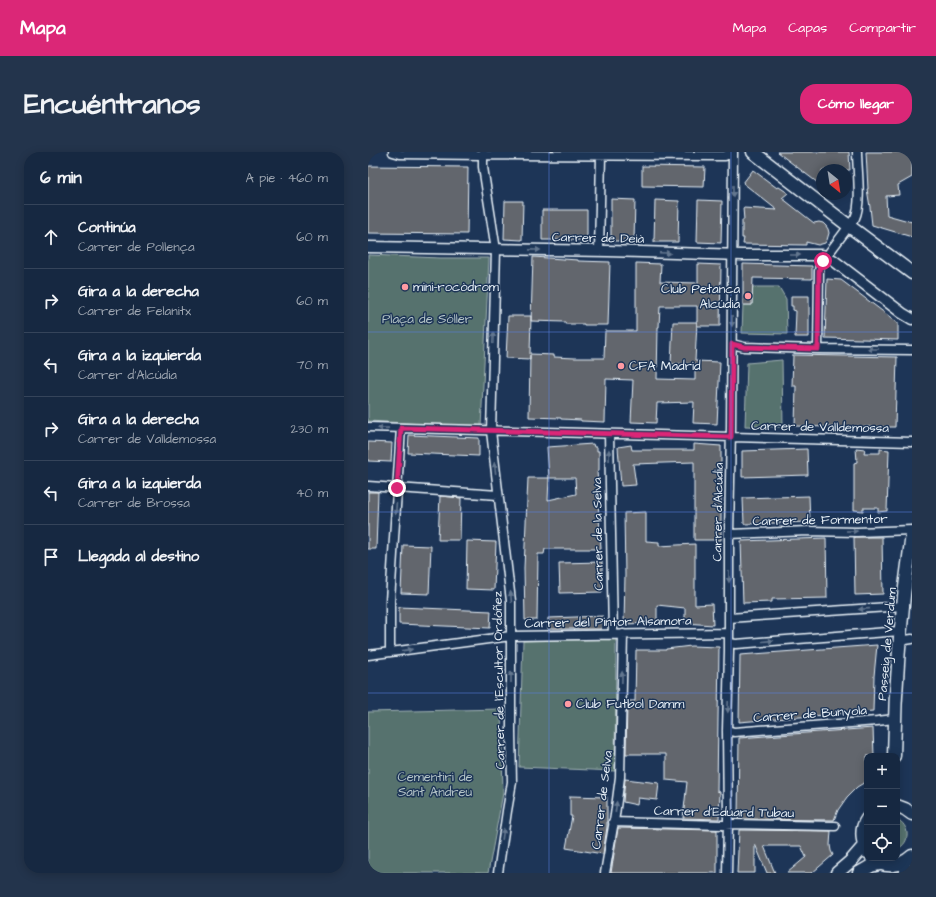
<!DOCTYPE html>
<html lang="es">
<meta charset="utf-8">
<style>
body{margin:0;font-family:"Architects Daughter",sans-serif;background:#23344c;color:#f1f3f6}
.controls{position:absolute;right:12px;bottom:12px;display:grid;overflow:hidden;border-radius:8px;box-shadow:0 2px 10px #0003}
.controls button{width:36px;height:36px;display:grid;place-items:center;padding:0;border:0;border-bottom:1px solid #35445a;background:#162841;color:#f1f3f6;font:20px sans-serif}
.compass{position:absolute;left:448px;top:12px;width:36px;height:36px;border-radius:50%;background:#162841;box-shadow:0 2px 10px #0003;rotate:150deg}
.stop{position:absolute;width:12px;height:12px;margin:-9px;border:3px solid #db2777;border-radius:50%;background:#fff}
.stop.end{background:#db2777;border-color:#fff;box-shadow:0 1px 4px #0008}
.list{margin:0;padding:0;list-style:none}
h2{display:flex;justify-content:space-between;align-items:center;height:52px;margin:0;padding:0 16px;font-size:17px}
h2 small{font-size:13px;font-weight:400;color:#9ea6b1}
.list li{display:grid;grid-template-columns:26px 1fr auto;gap:12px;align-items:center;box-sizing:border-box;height:64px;padding:0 16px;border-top:1px solid #35445a}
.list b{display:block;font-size:15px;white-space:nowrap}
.list p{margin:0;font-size:13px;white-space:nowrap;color:#9ea6b1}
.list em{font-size:13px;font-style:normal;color:#9ea6b1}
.icon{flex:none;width:22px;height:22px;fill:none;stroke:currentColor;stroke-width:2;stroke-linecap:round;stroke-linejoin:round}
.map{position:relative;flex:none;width:544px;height:721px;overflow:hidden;border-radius:16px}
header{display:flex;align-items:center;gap:24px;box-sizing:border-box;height:56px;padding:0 20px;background:#db2777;color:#fff}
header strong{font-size:19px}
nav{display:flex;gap:22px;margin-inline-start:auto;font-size:14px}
.intro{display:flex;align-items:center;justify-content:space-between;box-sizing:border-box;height:96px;padding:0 24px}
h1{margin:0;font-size:28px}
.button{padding:10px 18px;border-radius:16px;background:#db2777;color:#fff;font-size:14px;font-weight:700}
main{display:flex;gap:24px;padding:0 24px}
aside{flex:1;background:#162841;border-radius:16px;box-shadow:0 2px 10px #0003}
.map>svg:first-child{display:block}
.green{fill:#57726e;stroke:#a0b2b3}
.building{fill:#62666d;stroke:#e8f1f8;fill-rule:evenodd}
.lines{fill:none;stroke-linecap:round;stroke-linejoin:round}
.minor-casing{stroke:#e8f1f8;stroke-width:11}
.tertiary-casing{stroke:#e8f1f8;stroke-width:13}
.secondary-casing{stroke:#e8f1f8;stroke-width:15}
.minor{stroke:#1d3557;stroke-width:8}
.tertiary{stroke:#1d3557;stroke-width:10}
.secondary{stroke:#1d3557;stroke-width:12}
.oneway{fill:#64778f}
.route{stroke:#db2777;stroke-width:5}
.grid{fill:none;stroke:#5a7fe2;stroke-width:1;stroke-opacity:0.55}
.poi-dot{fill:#ff9aa2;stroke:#1d3557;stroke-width:1.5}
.labels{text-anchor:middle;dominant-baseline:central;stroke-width:3;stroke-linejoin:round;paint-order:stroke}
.street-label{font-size:13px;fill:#e8f1f8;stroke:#1d3557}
.poi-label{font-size:13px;fill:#e8f1f8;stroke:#1d3557;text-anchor:start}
.park-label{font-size:13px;fill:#b5c5c8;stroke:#1d3557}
</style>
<header>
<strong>Mapa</strong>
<nav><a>Mapa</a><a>Capas</a><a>Compartir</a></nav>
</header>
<div class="intro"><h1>Encuéntranos</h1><a class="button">Cómo llegar</a></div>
<main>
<aside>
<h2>6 min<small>A pie · 460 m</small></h2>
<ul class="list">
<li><svg class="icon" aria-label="ahead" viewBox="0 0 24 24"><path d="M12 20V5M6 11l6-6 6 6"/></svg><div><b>Continúa</b><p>Carrer de Pollença</p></div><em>60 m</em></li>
<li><svg class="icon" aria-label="right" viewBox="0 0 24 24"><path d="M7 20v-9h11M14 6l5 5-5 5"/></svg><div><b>Gira a la derecha</b><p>Carrer de Felanitx</p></div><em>60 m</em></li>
<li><svg class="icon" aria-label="left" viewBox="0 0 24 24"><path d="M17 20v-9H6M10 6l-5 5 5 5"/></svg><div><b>Gira a la izquierda</b><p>Carrer d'Alcúdia</p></div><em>70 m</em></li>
<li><svg class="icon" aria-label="right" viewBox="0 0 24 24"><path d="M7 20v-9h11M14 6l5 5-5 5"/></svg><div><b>Gira a la derecha</b><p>Carrer de Valldemossa</p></div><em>230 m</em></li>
<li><svg class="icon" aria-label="left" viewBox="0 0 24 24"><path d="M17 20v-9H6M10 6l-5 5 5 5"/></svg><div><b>Gira a la izquierda</b><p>Carrer de Brossa</p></div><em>40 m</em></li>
<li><svg class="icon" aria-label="arrive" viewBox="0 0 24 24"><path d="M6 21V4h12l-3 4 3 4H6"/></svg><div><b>Llegada al destino</b></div></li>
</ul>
</aside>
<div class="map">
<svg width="544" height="721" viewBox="0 0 544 721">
<rect width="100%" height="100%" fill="#1d3557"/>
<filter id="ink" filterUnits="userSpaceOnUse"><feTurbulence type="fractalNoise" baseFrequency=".025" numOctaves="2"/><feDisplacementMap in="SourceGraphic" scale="8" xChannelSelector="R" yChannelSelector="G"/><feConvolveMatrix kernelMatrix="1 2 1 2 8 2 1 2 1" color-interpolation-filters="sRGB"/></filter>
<g filter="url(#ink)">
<path class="green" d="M0 103 72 106H121L113 275 0 269Z
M384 135H411L418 147 419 182 374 181 375 153H384Z
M414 208 415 275 377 274 379 211Z
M248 486 247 619 151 615 155 489Z
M133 557 135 641 120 721H0V560Z
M529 667C542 674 543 691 529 697Z"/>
<path class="building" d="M409 0H481L482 18H454V34Z
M498 0H544V25L530 33 531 43 518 44 519 63 544 70V85L504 73 502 55 499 37H500Z
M0 14 100 15 99 82 0 81Z
M274 14 337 15 336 35 274 34Z
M385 18 409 36 411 35 420 41 414 46 446 71 451 70 455 71 458 74 460 77 461 81 459 88 457 91 450 93 438 90V93L375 92 376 86H374V68H376L375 56 409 58 375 31Z
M243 47 267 48 266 89H243Z
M287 48 311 49 310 90H286Z
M330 48 354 49 353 91 329 90Z
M137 49H155L154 88 136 87Z
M174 58H219V88H174Z
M165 105 210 108V109L242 110 240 173H216V172H197V170L163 169Z
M268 111 293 112 292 130 330 131V112L353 113 352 174H329V170L327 209 352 210 349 272 325 271 326 250 289 251 288 271 263 270 265 228 238 227 237 270 213 269V268L193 267V266L161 265 162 203V207L138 206 140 164H163L162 202 186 203V205L207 206H236L237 179H268ZM292 154H329V170H305L303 212H327V228L289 227 290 175H291Z
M375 112 444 114V127L385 126 384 153H375Z
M459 127 473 128 530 171V188L457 186Z
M423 144H441V185H427L428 159 425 158V154H423Z
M425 203 529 205 527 275H489V276L427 274 428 234H424Z
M41 283 111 286V304L40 301Z
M0 290 24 291 23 310 0 309Z
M225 292 226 295H229V299H231V318L229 319 230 333H229L233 397H177L176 402H170L169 468H157L156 416 160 326H181L179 295ZM181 326H207L208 342 180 348Z
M326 292 353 294V388H326V310L265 312 268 333 253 334 250 295 263 293 264 298H326Z
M488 296 497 297 496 301H512V297L521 298 519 359 510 360V356H495V359L486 358V311L489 310Z
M439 297 440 323 374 325V299Z
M0 340H10L8 397H0Z
M72 344 93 346 92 388H70Z
M441 344 442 370 376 372 375 346Z
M278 360V389L291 390V394L327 392V453L344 452 345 473 317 471V456L289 453V471L256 472 257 423 256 361Z
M486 385H514L515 442 487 443Z
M458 386 459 446 404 447V450L375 451 373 389Z
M99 389 128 390 126 438 98 437Z
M35 393 63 394 61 442 33 441Z
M234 410V440L192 441 191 411Z
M31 455 123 459 122 476 31 472Z
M235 464 233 477H180V466Z
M509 493 506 524 505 559 371 570 372 503Z
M323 494 351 495 349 639 352 640 351 667 315 666 319 630 298 628V602H258L259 549H267L268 498H298V497Z
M505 576 506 604H499V629L489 635 479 645 470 658 466 668 370 667 371 586Z
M257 627 291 631 289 648 270 646 269 653 255 650Z
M202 644 239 645V675L235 702 198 696 204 664H202Z
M250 676 349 678V721H243Z
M371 678 463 679 462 693 463 699 465 703 444 721H419L438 705 433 694H396L407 721H399L387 692V721H369Z"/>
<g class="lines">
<g class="minor-casing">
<path id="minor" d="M25 0 32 2 114 3 347 4H357L363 0
M115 0V15L128 98 123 279 143 449V580L144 630 139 659 130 721
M231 99 233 4
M364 192 376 195 450 197 544 198
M450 197 451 119 452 114 455 109 487 66C494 51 489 17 489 0
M0 275 544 290
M241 282 245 482
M0 334 130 343
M361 382 441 379 489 380 544 378
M361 466 535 454
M531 489 544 487
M361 491 368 492 532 479
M22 500V449L33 276
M0 503 143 484 361 481
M359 578 366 580 509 569 526 567
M245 670 354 673 367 672 467 674
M237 721 247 663 252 625 255 482
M359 721 360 668 359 578 361 499V382L363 276 365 0"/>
</g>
<g class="tertiary-casing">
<path id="tertiary" d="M0 95 240 99 374 103H454L459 105 465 108 534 161 544 167
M537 709V721"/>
</g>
<g class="secondary-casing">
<path id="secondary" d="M385 0 481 74 544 121
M526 604C527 529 533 456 544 382
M529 654 537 657 544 662
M499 667C492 677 494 689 499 700
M504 706C516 717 532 715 544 704
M469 721 483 709 496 694
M491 721 503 714 512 712"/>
</g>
<use href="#minor" class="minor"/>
<use href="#tertiary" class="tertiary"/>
<use href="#secondary" class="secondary"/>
</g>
<defs><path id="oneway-solid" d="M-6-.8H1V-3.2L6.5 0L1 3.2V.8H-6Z"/></defs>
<g class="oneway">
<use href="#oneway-solid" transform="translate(365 39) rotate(90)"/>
<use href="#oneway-solid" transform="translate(167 98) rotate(1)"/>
<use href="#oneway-solid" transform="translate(297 101) rotate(2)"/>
<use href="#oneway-solid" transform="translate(427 103)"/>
<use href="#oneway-solid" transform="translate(364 169) rotate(90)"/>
<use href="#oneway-solid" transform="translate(125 186) rotate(-88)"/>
<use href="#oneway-solid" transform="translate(505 197) rotate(-180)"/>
<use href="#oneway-solid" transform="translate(15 276) rotate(-179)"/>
<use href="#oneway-solid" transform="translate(241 303) rotate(-91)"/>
<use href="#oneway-solid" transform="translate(127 316) rotate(-97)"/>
<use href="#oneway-solid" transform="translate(28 357) rotate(94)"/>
<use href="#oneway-solid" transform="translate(484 379)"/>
<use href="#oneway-solid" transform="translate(361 425) rotate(90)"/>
<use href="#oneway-solid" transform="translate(143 445) rotate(-95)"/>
<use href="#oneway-solid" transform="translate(496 457) rotate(176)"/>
<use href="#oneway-solid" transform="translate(400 489) rotate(-5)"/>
<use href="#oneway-solid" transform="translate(39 498) rotate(-8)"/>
<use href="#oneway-solid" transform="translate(143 525) rotate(-90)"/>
<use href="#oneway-solid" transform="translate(254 525) rotate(-89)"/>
<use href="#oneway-solid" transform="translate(360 555) rotate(92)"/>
<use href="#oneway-solid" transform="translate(248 655) rotate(-83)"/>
<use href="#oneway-solid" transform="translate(135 682) rotate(-82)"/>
</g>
</g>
<g class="lines" filter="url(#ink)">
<path class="route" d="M29 336 33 276 363 285 364 192 376 195 450 197 451 119 452 114 455 109"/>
</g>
<path class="grid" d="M181 0V721M363 0V721M0 180H544M0 360H544M0 541H544"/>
<g class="poi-dot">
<circle cx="37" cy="135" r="4"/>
<circle cx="380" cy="144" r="4"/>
<circle cx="253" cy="214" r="4"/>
<circle cx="200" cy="552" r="4"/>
</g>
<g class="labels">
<g class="street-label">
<text transform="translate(230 86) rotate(1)">Carrer de Deià</text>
<text transform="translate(452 275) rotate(1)">Carrer de Valldemossa</text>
<text transform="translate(350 360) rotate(-89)">Carrer d'Alcúdia</text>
<text transform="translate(452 368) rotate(-1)">Carrer de Formentor</text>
<text transform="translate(230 382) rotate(-91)">Carrer de la Selva</text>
<text transform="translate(240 470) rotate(-1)">Carrer del Pintor Alsamora</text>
<text transform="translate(519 492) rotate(-85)">Passeig de Verdum</text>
<text transform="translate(131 528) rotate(-91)">Carrer de l'Escultor Ordóñez</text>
<text transform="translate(442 562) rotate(-4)">Carrer de Bunyola</text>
<text transform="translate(234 648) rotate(-83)">Carrer de Selva</text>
<text transform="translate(356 660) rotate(1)">Carrer d'Eduard Tubau</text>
</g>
<g class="poi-label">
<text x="45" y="135">mini-rocòdrom</text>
<text x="372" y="137" text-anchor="end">Club Petanca<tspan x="372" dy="15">Alcúdia</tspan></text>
<text x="261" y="214">CFA Madrid</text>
<text x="208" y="552">Club Futbol Damm</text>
</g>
<g class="park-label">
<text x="59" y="167">Plaça de Sóller</text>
<text x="67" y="625">Cementiri de<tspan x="67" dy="15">Sant Andreu</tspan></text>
</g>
</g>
</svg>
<div class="controls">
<button>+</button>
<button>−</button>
<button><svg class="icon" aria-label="locate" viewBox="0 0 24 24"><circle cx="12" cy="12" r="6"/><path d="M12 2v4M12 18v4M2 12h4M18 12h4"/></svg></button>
</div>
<svg class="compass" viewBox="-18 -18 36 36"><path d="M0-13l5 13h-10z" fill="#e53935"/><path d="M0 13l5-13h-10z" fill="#9ea6b1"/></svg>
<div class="stop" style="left:455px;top:109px"></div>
<div class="stop end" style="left:29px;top:336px"></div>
</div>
</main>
